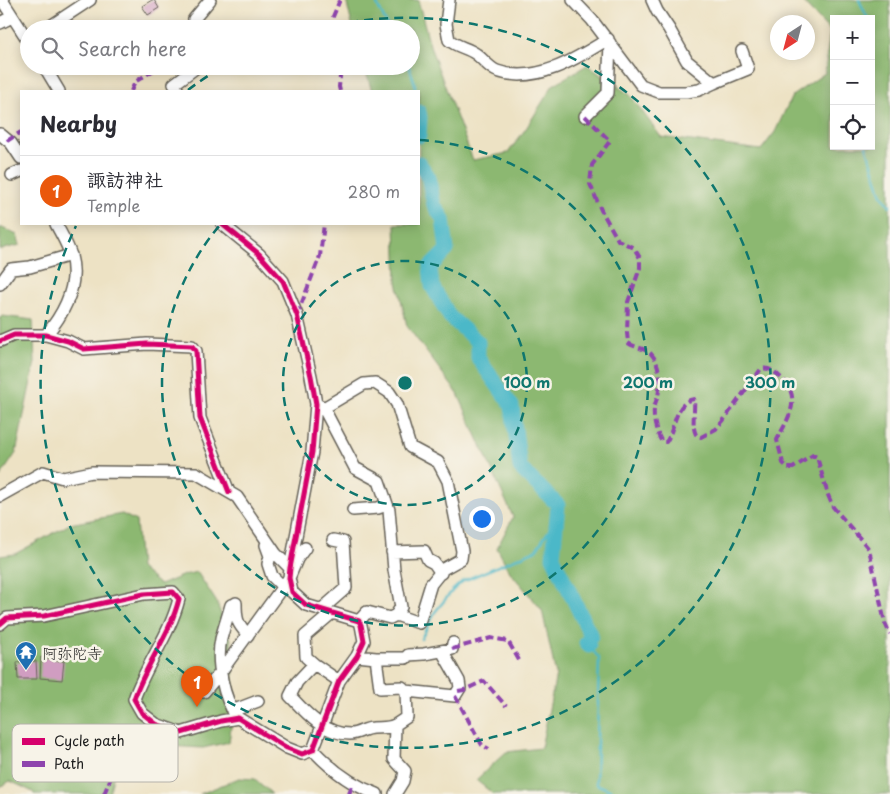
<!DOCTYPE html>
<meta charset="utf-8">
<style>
body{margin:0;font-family:"Playpen Sans","Klee One",sans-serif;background:#f2f2f3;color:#2b2b33}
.controls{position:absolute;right:15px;top:15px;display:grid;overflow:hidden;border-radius:0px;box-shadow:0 2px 12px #0003}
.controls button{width:45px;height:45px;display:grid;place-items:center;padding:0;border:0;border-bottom:1px solid #e1e1e2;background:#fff;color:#2b2b33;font:25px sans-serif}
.compass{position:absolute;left:770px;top:15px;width:45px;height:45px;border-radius:50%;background:#fff;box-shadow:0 2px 12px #0003;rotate:216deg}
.you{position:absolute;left:481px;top:518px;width:18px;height:18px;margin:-12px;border:4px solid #fff;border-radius:50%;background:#1a73e8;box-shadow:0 0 0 8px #1a73e833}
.badge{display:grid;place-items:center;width:32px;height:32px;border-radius:50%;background:#ea580c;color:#fff;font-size:16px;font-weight:700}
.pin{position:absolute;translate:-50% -41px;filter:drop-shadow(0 1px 2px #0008)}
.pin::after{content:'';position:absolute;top:26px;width:18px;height:15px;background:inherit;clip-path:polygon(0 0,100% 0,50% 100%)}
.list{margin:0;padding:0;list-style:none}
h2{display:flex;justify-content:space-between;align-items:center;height:65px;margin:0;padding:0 20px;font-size:21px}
h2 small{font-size:16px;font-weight:400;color:#7c7c81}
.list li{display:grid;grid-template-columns:32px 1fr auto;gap:15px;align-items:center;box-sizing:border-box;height:70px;padding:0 20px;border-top:1px solid #e1e1e2}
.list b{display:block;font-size:19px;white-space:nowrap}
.list p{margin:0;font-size:16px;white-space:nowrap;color:#7c7c81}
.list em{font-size:16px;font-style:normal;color:#7c7c81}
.icon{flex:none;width:28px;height:28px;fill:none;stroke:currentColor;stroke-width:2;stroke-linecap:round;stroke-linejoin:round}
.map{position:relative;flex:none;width:890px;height:794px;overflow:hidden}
.search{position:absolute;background:#fff;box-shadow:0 2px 12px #0003;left:20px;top:20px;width:400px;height:55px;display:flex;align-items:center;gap:12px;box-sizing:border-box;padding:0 18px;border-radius:28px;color:#7c7c81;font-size:19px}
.panel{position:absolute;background:#fff;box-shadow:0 2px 12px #0003;left:20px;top:90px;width:400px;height:135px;border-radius:0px}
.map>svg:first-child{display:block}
.forest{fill:#8cb871;stroke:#546a46;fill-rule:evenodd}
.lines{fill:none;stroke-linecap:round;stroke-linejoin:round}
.stream{stroke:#4cb8c8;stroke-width:2.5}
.river{stroke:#4cb8c8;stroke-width:15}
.building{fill:#d09dc1}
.minor-casing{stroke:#656157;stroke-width:14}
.minor{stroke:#fff;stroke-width:11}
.quiet{stroke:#8e44ad;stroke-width:4;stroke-dasharray:8 4;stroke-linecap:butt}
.cycleway-casing{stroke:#f7f3e8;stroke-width:8}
.cycleway{stroke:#d6006c;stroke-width:5}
.ring{fill:none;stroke:#0f766e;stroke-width:2.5;stroke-dasharray:9 6}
.labels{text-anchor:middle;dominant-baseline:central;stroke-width:5;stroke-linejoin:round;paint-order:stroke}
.poi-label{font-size:15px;fill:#1c1c1c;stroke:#f7f3e8;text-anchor:start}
.key{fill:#f7f3e8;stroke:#b5b2ab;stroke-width:1}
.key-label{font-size:14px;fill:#1c1c1c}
.centre{fill:#0f766e;stroke:#f7f3e8;stroke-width:2.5}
.ring-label{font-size:15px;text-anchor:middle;font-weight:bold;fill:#0f766e;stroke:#f7f3e8;stroke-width:5;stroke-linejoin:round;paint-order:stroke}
</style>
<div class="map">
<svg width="890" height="794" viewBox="0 0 890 794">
<rect width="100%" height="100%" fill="#f7f3e8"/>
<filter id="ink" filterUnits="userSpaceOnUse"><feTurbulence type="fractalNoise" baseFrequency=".02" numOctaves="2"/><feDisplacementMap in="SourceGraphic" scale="10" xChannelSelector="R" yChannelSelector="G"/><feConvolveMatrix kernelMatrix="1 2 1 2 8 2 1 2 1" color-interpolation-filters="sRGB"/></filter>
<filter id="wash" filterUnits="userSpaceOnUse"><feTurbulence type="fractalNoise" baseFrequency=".0096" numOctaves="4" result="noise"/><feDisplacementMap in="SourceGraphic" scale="20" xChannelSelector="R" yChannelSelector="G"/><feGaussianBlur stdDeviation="1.12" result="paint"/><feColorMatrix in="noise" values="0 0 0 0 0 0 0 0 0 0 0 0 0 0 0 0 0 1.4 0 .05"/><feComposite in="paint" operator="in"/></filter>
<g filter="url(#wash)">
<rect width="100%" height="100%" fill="#ede2c4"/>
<path class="forest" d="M346 0H418L431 49 473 160 508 153 527 127 553 85 587 65 630 95 661 137 761 150 775 132 792 96 825 73 830 31 801 0H890V794H493L476 780 506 752 541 748 556 675 542 610 510 572 497 548 513 517 458 394 407 326 397 282 395 224H419V91H372L364 66H411V29H353ZM834 19H871V146H834Z
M0 227 17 235 20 245 0 250Z
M2 316 33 320 35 362 16 453 0 477V318Z
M122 514 136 521 140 568 160 585 184 575 197 572 216 601 231 640 235 700 229 742 203 748 148 745 120 751 109 794H34L33 792 10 781 0 787V556L15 554 70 524Z
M239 778 255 779 272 794H200Z"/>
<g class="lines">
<path class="stream" d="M375 0 389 29
M859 0 868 19
M871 27 873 37 871 48
M409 66 415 84V91
M866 146 882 195 890 206
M421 639 435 612 453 590 463 581 536 550 557 518
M589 646 599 658 596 784 619 794"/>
<path class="river" d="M419 112 420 117 419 136
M419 163 428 176 434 205 443 219 447 250 430 267 432 286 450 317 478 342V358L512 406 520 468 558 505 553 557 591 636 586 643 589 646"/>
</g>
<g id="blocks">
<path class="building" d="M152 0H154L159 8 148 15 142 6Z
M41 657 64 661 62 680 40 678Z
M36 661 37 679H18L17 662Z"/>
</g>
</g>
<g filter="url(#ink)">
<use href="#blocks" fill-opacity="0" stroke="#656157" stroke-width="1"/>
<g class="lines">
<g class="minor-casing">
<path id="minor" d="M2 0 29 42
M449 0 446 24 449 40C457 47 468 48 476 54 483 59 489 68 497 71 535 85 576 59 608 39
M573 0 592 20 641 85 659 92H686L699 90 714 83 687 61 669 29 657 11 652 0
M0 23 12 17
M46 29 90 0
M200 29 194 19 210 0
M44 66 59 91
M714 83 748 69 742 51
M178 91 174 84 198 66
M585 116 608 93 610 43
M0 134 11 143 21 158
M12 175 21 171
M0 284 11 269 30 267 71 255
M46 335C65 312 79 285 71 256 68 245 61 234 56 224
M0 341 14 335H46L68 341 84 349 147 344 192 346 196 351 200 418 229 492
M316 404 323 407 327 406 364 384 375 383 389 392 397 404 410 447 438 462 448 481 462 551 461 559 443 569 431 584 419 623 396 615 390 618 367 612 359 621
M323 407 355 468 379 481 389 510 394 570 401 607 396 615
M0 496 43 472 63 478 92 472 196 473 237 497 276 554 290 568
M353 510 378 508 387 505
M266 545 270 556 268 564 272 576 283 587
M392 552 424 551 428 560 434 563 441 573
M236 603C236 620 237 623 248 635
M231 605C228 616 224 627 221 639 216 661 223 700 238 718
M322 609 346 588 343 542 333 540
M0 624 7 618 44 616 144 594 173 592 179 599C170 635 146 664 134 699L142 713 156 724 181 733 221 721 238 718 287 748 302 754 313 750 339 681 357 656 364 641 361 625 359 621 306 605 292 592 289 578 290 568 312 452 316 404 311 376 297 315 283 281 259 254 222 224
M357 656 376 658 380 688 402 687 406 691 407 717 395 725 394 759 405 771 403 781 395 794
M376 658H406L408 655 424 654 452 649 453 643
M314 664 306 657 305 636 332 613
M339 681 314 664 297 682 290 696C306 713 324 734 350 734 358 734 365 728 373 728 381 727 387 729 395 725
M406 691 455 696 460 688 459 681 442 651
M204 692 220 673 289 578 297 559 305 548
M232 711 258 701
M313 750C331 769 353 786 377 794"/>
</g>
<use href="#minor" class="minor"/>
<path class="quiet" d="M334 29 332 19 339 2 338 0
M131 91 135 82 160 66
M340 91 339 87 341 66
M585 116 610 141 592 165 590 184 601 210 618 240 634 248 640 258V268L628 302 627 333 628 343C635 348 647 348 652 355 659 363 661 379 659 389 659 396 655 402 654 408 653 421 656 432 662 442H666C675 430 675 401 694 399 695 408 692 425 695 432 696 436 698 436 701 437L716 429 723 421 761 369C768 367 772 370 778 375 804 397 789 416 777 440L783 463 788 468H793L813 455 817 457 828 495 833 507 869 549 885 623 890 634
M7 141 21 132
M297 315 320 256 324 224
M452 649 491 638 508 641 520 662
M458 691 464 690 484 681 506 706
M455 696 482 745 489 749
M104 794C110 780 117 760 131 753L154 761 165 760 171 753 181 733
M349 794 353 783"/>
<g class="cycleway-casing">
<path id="cycleway" d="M0 341 14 335H46L68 341 84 349 147 344 192 346 196 351 200 418 229 492
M0 624 7 618 44 616 144 594 173 592 179 599C170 635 146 664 134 699L142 713 156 724 181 733 221 721 238 718 287 748 302 754 313 750 339 681 357 656 364 641 361 625 359 621 306 605 292 592 289 578 290 568 312 452 316 404 311 376 297 315 283 281 259 254 222 224"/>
</g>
<use href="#cycleway" class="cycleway"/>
</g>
</g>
<g class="ring">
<circle cx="405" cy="383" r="122"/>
<path d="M420 140A243 243 0 1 1 220 225"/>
<path d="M188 90A365 365 0 0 1 222 67M320 28A365 365 0 1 1 76 226"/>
</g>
<defs>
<g id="temple-pin" transform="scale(1.125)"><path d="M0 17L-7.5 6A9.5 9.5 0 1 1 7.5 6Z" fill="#1f6fb2" stroke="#f7f3e8"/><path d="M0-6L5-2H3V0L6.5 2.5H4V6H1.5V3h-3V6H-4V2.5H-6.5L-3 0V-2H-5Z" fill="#fff"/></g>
</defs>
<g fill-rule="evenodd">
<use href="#temple-pin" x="26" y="652"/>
</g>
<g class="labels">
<g class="poi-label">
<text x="42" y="652">阿弥陀寺</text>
</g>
</g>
<rect x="12" y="724" width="166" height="58" rx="8" class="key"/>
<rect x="22" y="738" width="23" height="7" fill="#d6006c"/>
<rect x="22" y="761" width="23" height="6" fill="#8e44ad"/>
<g class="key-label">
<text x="54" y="746">Cycle path</text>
<text x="54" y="769">Path</text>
</g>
<circle cx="405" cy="383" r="8" class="centre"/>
<g class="ring-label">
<text x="527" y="388">100 m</text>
<text x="648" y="388">200 m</text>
<text x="770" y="388">300 m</text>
</g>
</svg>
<div class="controls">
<button>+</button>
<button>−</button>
<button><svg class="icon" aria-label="locate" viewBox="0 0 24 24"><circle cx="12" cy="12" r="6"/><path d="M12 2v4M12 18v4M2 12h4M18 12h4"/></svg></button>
</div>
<svg class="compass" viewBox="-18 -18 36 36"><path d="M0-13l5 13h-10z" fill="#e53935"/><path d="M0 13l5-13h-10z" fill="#7c7c81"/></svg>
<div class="you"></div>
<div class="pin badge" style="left:197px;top:707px">1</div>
<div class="search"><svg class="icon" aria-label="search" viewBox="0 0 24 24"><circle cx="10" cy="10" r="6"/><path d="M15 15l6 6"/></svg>Search here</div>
<section class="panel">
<h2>Nearby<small></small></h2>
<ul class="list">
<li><span class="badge">1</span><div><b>諏訪神社</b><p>Temple</p></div><em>280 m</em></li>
</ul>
</section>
</div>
